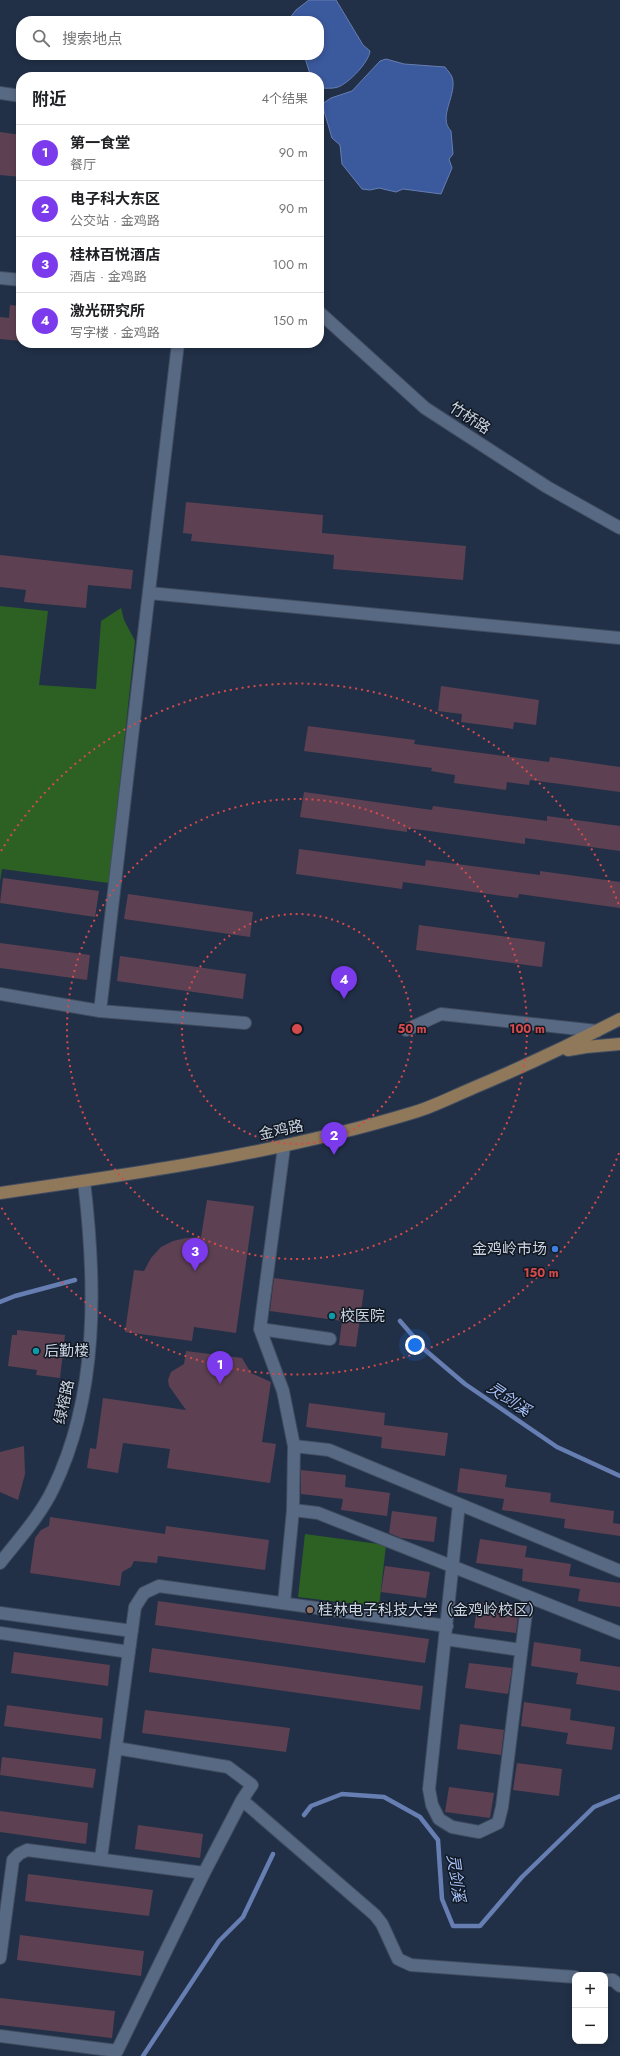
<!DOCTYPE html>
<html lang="zh">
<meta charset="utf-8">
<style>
body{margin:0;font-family:Jost,"Noto Sans SC",sans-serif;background:#f2f2f2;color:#202124}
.controls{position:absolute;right:12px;bottom:12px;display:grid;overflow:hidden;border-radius:8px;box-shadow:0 2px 6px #0003}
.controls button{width:36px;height:36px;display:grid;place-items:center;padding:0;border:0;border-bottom:1px solid #e0e0e0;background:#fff;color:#202124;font:20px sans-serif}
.you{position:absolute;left:415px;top:1345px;width:14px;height:14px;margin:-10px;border:3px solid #fff;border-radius:50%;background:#1a73e8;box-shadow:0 0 0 6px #1a73e833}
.badge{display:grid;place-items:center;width:26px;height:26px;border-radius:50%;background:#7c3aed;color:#fff;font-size:13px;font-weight:700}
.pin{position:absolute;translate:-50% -33px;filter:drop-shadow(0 1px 2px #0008)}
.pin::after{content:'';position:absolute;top:21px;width:14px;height:12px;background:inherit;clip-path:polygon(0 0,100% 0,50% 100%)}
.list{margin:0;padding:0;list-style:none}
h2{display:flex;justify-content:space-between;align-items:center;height:52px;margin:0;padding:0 16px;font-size:17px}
h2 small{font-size:13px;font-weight:400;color:#757577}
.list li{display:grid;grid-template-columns:26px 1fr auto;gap:12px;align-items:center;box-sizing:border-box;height:56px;padding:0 16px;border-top:1px solid #e0e0e0}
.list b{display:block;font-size:15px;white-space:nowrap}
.list p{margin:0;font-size:13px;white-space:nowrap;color:#757577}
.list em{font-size:13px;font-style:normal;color:#757577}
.icon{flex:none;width:22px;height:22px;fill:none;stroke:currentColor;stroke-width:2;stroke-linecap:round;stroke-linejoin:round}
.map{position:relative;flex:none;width:620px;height:2056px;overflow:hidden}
.search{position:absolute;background:#fff;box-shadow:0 2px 6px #0003;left:16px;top:16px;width:308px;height:44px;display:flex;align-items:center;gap:10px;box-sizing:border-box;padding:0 14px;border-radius:16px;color:#757577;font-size:15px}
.panel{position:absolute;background:#fff;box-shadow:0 2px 6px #0003;left:16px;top:72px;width:308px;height:276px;border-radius:16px}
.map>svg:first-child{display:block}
.green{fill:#2d6124}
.water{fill:#3b599d;stroke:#667eb2}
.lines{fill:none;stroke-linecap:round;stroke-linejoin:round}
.stream{stroke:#667eb2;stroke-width:4.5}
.building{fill:#5d4152}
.minor-casing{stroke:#404c5f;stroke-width:14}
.major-casing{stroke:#404c5f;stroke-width:14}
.minor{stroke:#586983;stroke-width:12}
.major{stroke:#90795b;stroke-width:12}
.ring{fill:none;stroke:#d44a4d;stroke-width:2;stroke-dasharray:2 4}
.shop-dot{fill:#3f7fe0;stroke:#111822;stroke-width:1.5}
.culture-dot{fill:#0f9aa8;stroke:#111822;stroke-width:1.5}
.education-dot{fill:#8d6e63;stroke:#111822;stroke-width:1.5}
.labels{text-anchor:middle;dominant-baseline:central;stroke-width:3;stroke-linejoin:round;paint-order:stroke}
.street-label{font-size:15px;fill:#cbd4e3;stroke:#111822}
.poi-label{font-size:15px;fill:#cbd4e3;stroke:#111822;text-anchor:start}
.water-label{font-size:16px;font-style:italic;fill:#a6c1fb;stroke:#111822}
.centre{fill:#d44a4d;stroke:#111822;stroke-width:2}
.ring-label{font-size:12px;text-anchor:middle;font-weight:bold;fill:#d44a4d;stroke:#111822;stroke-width:3;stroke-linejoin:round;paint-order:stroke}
</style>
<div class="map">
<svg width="620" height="2056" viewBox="0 0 620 2056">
<rect width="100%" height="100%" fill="#213047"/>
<path class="green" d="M0 606 48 611 39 685 96 689 101 621 121 608 124 620 135 641 109 883 2 869 0 882Z
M305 1534 386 1545 379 1607 298 1597Z"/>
<path class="water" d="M309 0H336L363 45 370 51C369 62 349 83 338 87 333 89 324 88 319 88V77H311L304 55H319V21H290L289 19 296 10Z
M386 59 404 64 445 67C447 70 451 74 452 77 458 94 437 117 451 131L453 154 449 159 452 168 441 194 403 189 396 192 379 188 370 190 362 189 342 164 340 145 332 138 322 104 331 98 352 91 380 61Z"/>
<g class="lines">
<path class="stream" d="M0 1302 15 1296 75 1280
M400 1321 425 1350 465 1384 557 1447 620 1476
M304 1815 311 1806 342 1794 384 1797 420 1817 438 1840 442 1899 453 1926H480L522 1877 594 1807 620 1796
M143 2056 219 1941 243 1917 273 1854"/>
</g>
<path class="building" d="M0 132 21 135V177L0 175Z
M10 305 21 306V341L0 339V317L9 318Z
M186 502 323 515 322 533 466 546 463 580 333 569 334 555 191 541 192 534 183 533Z
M0 555 133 570 131 589 88 585 86 608 24 602 26 590 0 587Z
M441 686 539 700 536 725 514 722 513 729 461 722 462 714 438 711Z
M308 726 415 740 414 744 549 762 550 757 620 767V792L530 780 529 785 507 782 506 790 454 783 455 775 431 771 432 768 304 751Z
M304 792 432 810 433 806 547 821V816L620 826V851L525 838V844L407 828V832L300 817Z
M299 849 425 866 426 860 540 875V871L620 882V908L519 894 518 898 403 882 402 889 296 874Z
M3 878 99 891 95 917 0 903Z
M128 894 253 912 250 937 124 919Z
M419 925 545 942 542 967 416 950Z
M0 943 90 955 87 980 0 968Z
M120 956 246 974 243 999 117 981Z
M207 1200 254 1206 236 1333 194 1327 192 1341 125 1332 134 1270 144 1271 151 1258 161 1247 173 1241 186 1238 201 1237Z
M274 1278 364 1290 356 1347 339 1345 342 1321 270 1311Z
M17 1330 65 1335 60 1378 36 1375 37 1370 8 1366 12 1335H17Z
M186 1351 242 1358 251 1373 271 1382 262 1442 276 1444 270 1483 167 1468 170 1449 123 1443 118 1473 87 1468 90 1448 96 1449 103 1398 186 1410 169 1386 168 1380 171 1372 184 1364Z
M309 1403 385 1413 384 1425 448 1433 445 1456 381 1448 382 1437 306 1427Z
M24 1446 25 1474 18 1500 0 1492V1452Z
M460 1468 507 1475 505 1487 551 1493 550 1502 614 1511 613 1523 620 1524V1536L564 1528 565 1519 502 1510 504 1499 457 1492Z
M301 1470 346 1475 345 1487 390 1493 387 1516 341 1510 343 1499 301 1494Z
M392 1511 437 1517 434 1542 401 1538 389 1533Z
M50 1517 165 1534 166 1526 269 1540 265 1570 158 1556 157 1563 134 1561 131 1567 122 1572 120 1586 30 1573 35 1538 41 1530 49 1526Z
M480 1539 527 1546 525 1557 571 1564 569 1576 620 1583V1607L578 1601 580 1589 522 1581 523 1569 476 1563Z
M385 1566 430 1572 426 1598 381 1592Z
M158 1601 429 1639 425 1663 155 1625Z
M478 1602 519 1608 516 1633 474 1628Z
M534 1642 581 1649 580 1661 620 1667V1691L576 1684 578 1673 531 1666Z
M152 1648 423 1686 420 1710 149 1672Z
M14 1652 110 1665 108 1686 11 1673Z
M469 1663 512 1668 508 1694 465 1688Z
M524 1702 571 1709 570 1720 615 1727 612 1750 566 1744 568 1733 521 1726Z
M7 1705 103 1718 101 1739 4 1726Z
M145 1710 290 1728 286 1752 142 1733Z
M460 1724 504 1730 501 1755 457 1749Z
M2 1757 96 1769 93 1788 0 1775Z
M517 1763 562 1769 559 1796 513 1790Z
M449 1787 494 1793 490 1818 445 1812Z
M0 1811 88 1823 86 1844 0 1832Z
M138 1825 203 1834 200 1858 135 1849Z
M28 1874 153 1890 149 1916 25 1901Z
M20 1935 144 1951 141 1976 17 1960Z
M0 1998 115 2011 112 2038 0 2025Z"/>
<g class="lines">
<g class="minor-casing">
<path id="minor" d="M0 93 21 96
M0 278 21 280
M319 312 425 408 547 487 620 528
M149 593 620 638
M0 994 100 1011 245 1023
M100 1011 178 343
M406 1030 441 1014 597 1031
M260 1329 330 1339
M294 1446 329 1450 620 1571
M459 1504 429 1789 432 1805 439 1819 452 1827 479 1832 498 1823 502 1807 528 1597
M293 1510 318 1513 620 1633
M0 1563C19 1539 40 1516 53 1489 99 1395 96 1282 84 1181
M284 1603 293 1510 294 1446 283 1391 260 1329 284 1147
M0 1613 132 1631
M0 1633 129 1652
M445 1639 521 1650
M242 1800 375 1915 382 1924 398 1959 411 1965 575 1977
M101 1858 135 1607 144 1593 159 1586 447 1626
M0 1958 13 1860 19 1854 27 1850 204 1873
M605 1980H613L620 1986
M0 2036 117 2051 204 1873 242 1800 252 1785 228 1767 116 1748"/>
</g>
<g class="major-casing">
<path id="major" d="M568 1050 586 1047 620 1044
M0 1193C140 1173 280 1153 415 1112 435 1106 454 1096 473 1088 523 1067 572 1044 620 1019"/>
</g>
<use href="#minor" class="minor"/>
<use href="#major" class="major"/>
</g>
<g class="ring">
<circle cx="297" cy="1029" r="115"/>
<circle cx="297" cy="1029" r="230"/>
<path d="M619 1153A345 345 0 0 1 1 1207M1 851A345 345 0 0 1 619 905"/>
</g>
<circle class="shop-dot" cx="555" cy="1249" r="4"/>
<g class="culture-dot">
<circle cx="332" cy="1316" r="4"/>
<circle cx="36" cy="1351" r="4"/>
</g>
<circle class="education-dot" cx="310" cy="1610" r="4"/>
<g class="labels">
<g class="street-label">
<text transform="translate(470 418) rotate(33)">竹桥路</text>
<text transform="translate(281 1130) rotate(-12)">金鸡路</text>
<text transform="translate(64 1402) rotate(-78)">绿榕路</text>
</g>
<g class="poi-label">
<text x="547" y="1249" text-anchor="end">金鸡岭市场</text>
<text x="340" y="1316">校医院</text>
<text x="44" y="1351">后勤楼</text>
<text x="318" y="1610">桂林电子科技大学（金鸡岭校区）</text>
</g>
<g class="water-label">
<text transform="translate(509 1399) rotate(34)">灵剑溪</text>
<text transform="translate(456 1878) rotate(82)">灵剑溪</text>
</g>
</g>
<circle cx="297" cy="1029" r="6" class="centre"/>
<g class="ring-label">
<text x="412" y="1033">50 m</text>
<text x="527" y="1033">100 m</text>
<text x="541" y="1277">150 m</text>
</g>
</svg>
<div class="controls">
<button>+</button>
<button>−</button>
</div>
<div class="you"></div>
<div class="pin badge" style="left:220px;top:1384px">1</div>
<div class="pin badge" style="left:334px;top:1155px">2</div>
<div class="pin badge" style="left:195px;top:1271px">3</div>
<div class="pin badge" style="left:344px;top:999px">4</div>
<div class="search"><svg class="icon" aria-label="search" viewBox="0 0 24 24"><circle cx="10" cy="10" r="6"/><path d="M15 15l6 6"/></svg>搜索地点</div>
<section class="panel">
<h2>附近<small>4个结果</small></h2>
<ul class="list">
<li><span class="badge">1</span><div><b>第一食堂</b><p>餐厅</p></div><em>90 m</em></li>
<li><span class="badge">2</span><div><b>电子科大东区</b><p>公交站 · 金鸡路</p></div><em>90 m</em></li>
<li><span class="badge">3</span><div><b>桂林百悦酒店</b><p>酒店 · 金鸡路</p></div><em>100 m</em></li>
<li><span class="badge">4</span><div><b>激光研究所</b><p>写字楼 · 金鸡路</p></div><em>150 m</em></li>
</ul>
</section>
</div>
